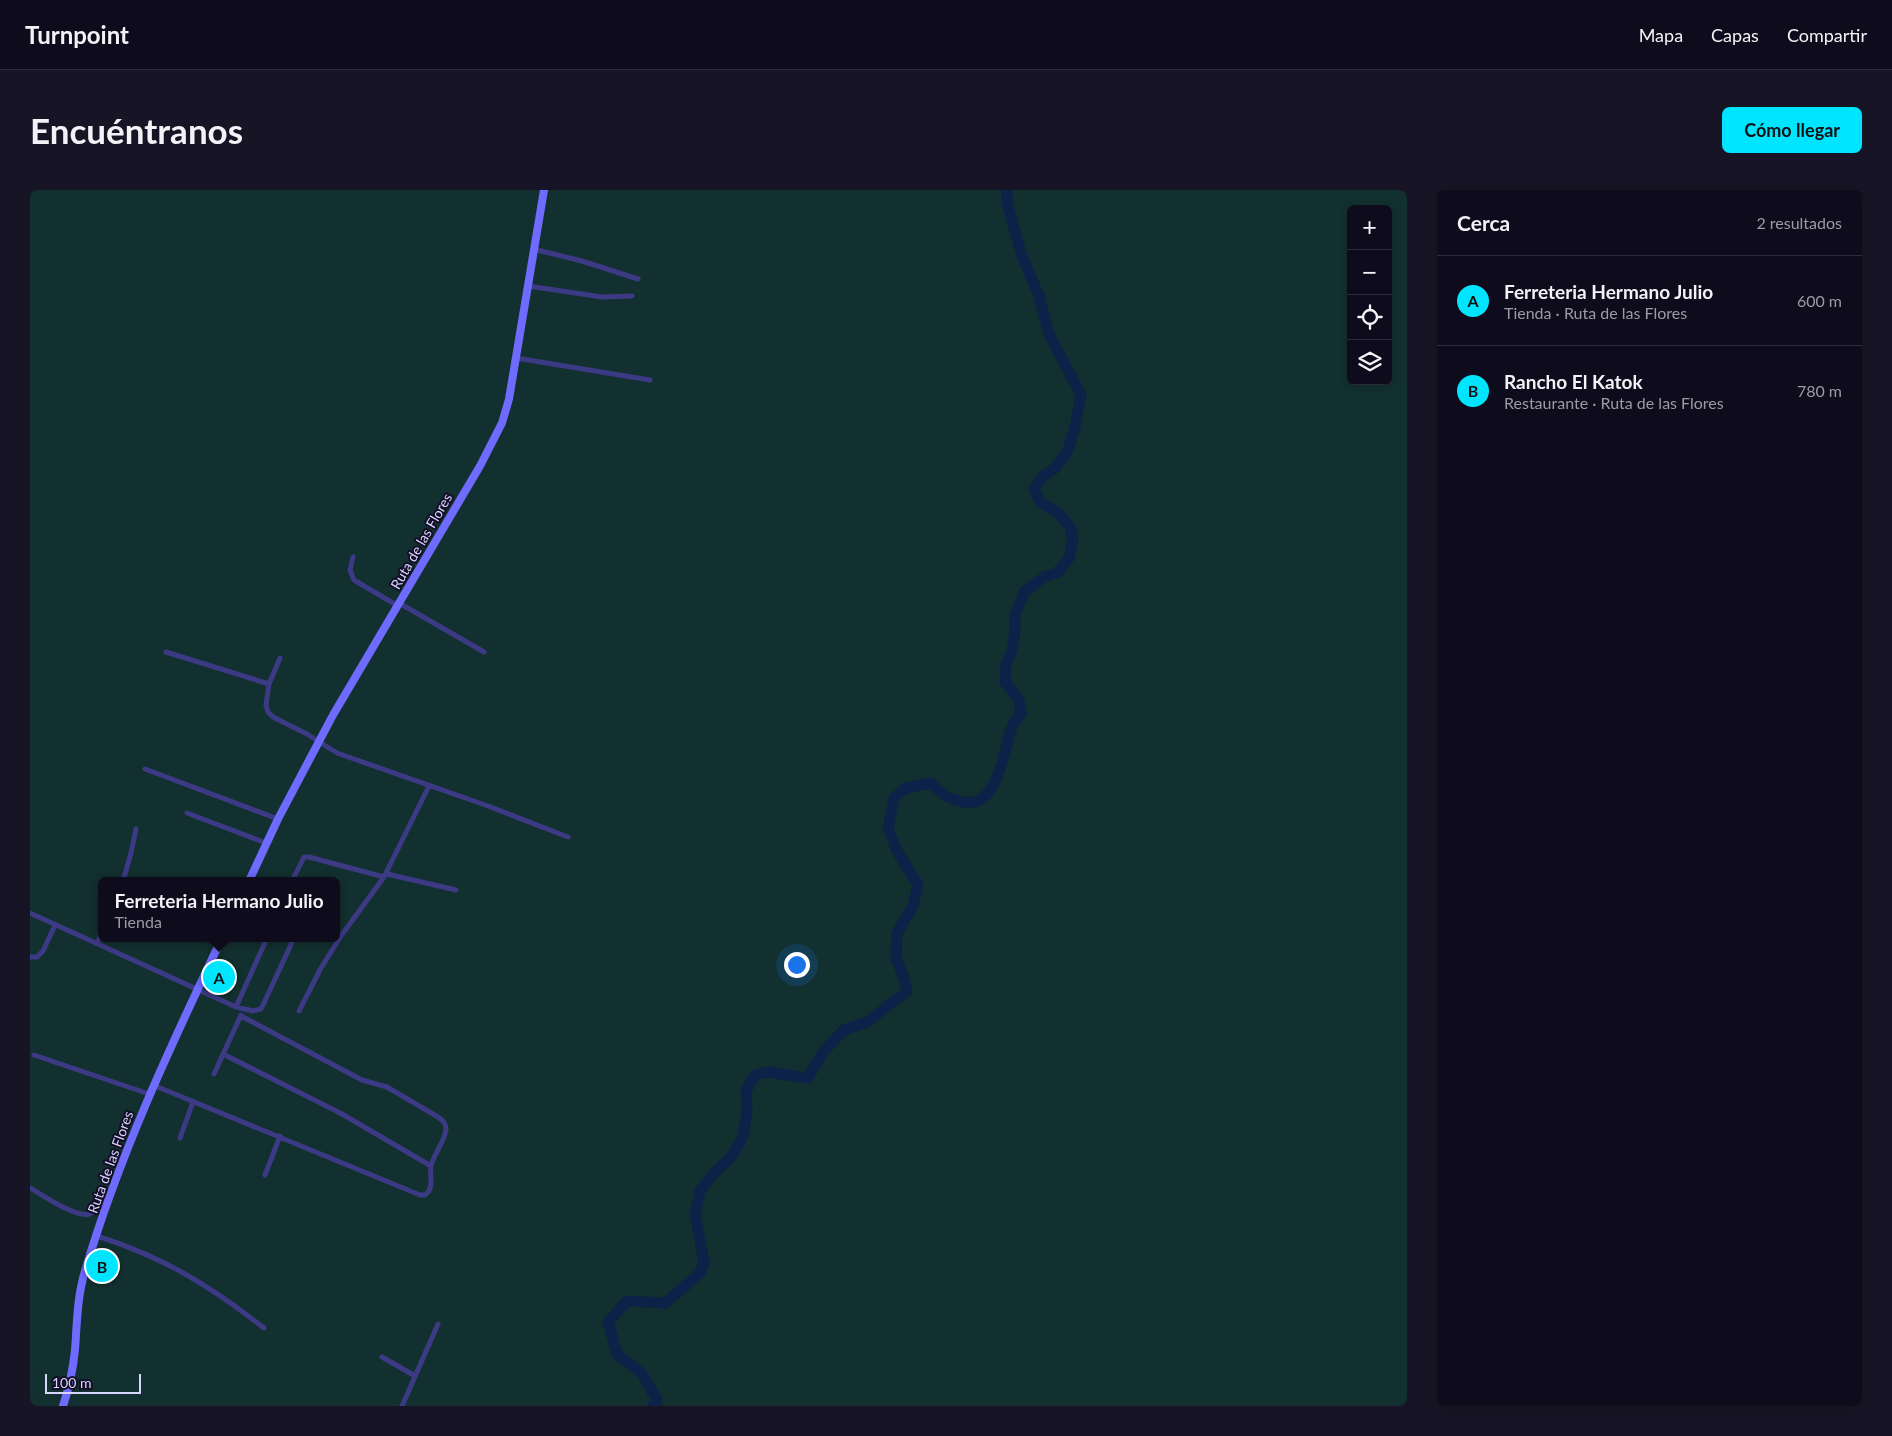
<!DOCTYPE html>
<html lang="es">
<meta charset="utf-8">
<style>
body{margin:0;font-family:Lato,sans-serif;background:#171425;color:#f1f3f6}
.controls{position:absolute;right:15px;top:15px;display:grid;overflow:hidden;border-radius:8px;box-shadow:0 2px 8px #0003}
.controls button{width:45px;height:45px;display:grid;place-items:center;padding:0;border:0;border-bottom:1px solid #2e2b3b;background:#0e0b1c;color:#f1f3f6;font:25px sans-serif}
.scale{position:absolute;left:15px;bottom:12px;width:96px;box-sizing:border-box;padding-left:5px;border:2px solid #d9d4ff;border-top:0;font-size:14px;line-height:18px;white-space:nowrap;color:#d9d4ff;-webkit-text-stroke:4px #130f26;paint-order:stroke}
.you{position:absolute;left:766px;top:774px;width:18px;height:18px;margin:-12px;border:4px solid #fff;border-radius:50%;background:#1a73e8;box-shadow:0 0 0 8px #1a73e833}
.badge{display:grid;place-items:center;width:32px;height:32px;border-radius:50%;background:#00e5ff;color:#111;font-size:16px;font-weight:700}
.pin{position:absolute;translate:-50% -50%;border:2px solid #fff;box-shadow:0 1px 5px #0006}
.popup{position:absolute;left:68px;top:687px;width:242px;height:65px;box-sizing:border-box;display:grid;place-content:center;border-radius:8px;background:#0e0b1c;filter:drop-shadow(0 1px 4px #0005);font-size:16px;white-space:nowrap;color:#9b9ba3}
.popup b{font-size:19px;color:#f1f3f6}
.popup::after{content:'';position:absolute;left:50%;top:100%;margin-left:-10px;border:10px solid transparent;border-top-color:#0e0b1c}
.list{margin:0;padding:0;list-style:none}
h2{display:flex;justify-content:space-between;align-items:center;height:65px;margin:0;padding:0 20px;font-size:21px}
h2 small{font-size:16px;font-weight:400;color:#9b9ba3}
.list li{display:grid;grid-template-columns:32px 1fr auto;gap:15px;align-items:center;box-sizing:border-box;height:90px;padding:0 20px;border-top:1px solid #2e2b3b}
.list b{display:block;font-size:19px;white-space:nowrap}
.list p{margin:0;font-size:16px;white-space:nowrap;color:#9b9ba3}
.list em{font-size:16px;font-style:normal;color:#9b9ba3}
.icon{flex:none;width:28px;height:28px;fill:none;stroke:currentColor;stroke-width:2;stroke-linecap:round;stroke-linejoin:round}
.map{position:relative;flex:none;width:1377px;height:1216px;overflow:hidden;border-radius:8px}
header{display:flex;align-items:center;gap:30px;box-sizing:border-box;height:70px;padding:0 25px;background:#0e0b1c;border-bottom:1px solid #2e2b3b}
header strong{font-size:24px}
nav{display:flex;gap:28px;margin-inline-start:auto;font-size:18px}
.intro{display:flex;align-items:center;justify-content:space-between;box-sizing:border-box;height:120px;padding:0 30px}
h1{margin:0;font-size:35px}
.button{padding:12px 22px;border-radius:8px;background:#00e5ff;color:#111;font-size:18px;font-weight:700}
main{display:flex;gap:30px;padding:0 30px}
aside{flex:1;background:#0e0b1c;border-radius:8px;box-shadow:0 2px 8px #0003}
.map>svg:first-child{display:block}
.green{fill:#12302f;fill-rule:evenodd}
.lines{fill:none;stroke-linecap:round;stroke-linejoin:round}
.stream{stroke:#0c2248;stroke-width:2}
.river{stroke:#0c2248;stroke-width:11}
.minor{stroke:#3d3a85;stroke-width:5}
.secondary{stroke:#6f6bff;stroke-width:8}
.labels{text-anchor:middle;dominant-baseline:central;stroke-width:4;stroke-linejoin:round;paint-order:stroke}
.street-label{font-size:14px;fill:#d9d4ff;stroke:#130f26}
</style>
<header>
<strong>Turnpoint</strong>
<nav><a>Mapa</a><a>Capas</a><a>Compartir</a></nav>
</header>
<div class="intro"><h1>Encuéntranos</h1><a class="button">Cómo llegar</a></div>
<main>
<div class="map">
<svg width="1377" height="1216" viewBox="0 0 1377 1216">
<rect width="100%" height="100%" fill="#130f26"/>
<path class="green" d="M0 0H1377V1216H0ZM1321 19H1358V191H1321ZM71 691H306V748H71Z"/>
<g class="lines">
<path class="stream" d="M627 1210 633 1216"/>
<path class="river" d="M623 1216 627 1210 612 1184 587 1164 578 1132 597 1111 635 1113 670 1083 674 1073 665 1024 670 1001 683 984 703 965 713 946 717 922 716 901 725 885 738 882 778 888 793 862 814 840 837 832 877 801 874 788 866 768 867 743 883 716 888 695 867 661 858 638 864 608 876 598 901 593C915 606 916 608 934 612 968 619 974 558 982 537 984 532 988 528 991 524L989 510 975 492 976 474 982 461 985 441V425L994 402 1014 387 1027 383 1039 368 1043 350 1040 336 1027 322 1010 312 1004 299 1012 287 1024 279 1037 263 1045 237 1051 205 1019 144 1009 106 992 66 977 13V0"/>
<path class="minor" d="M503 59 552 71 608 89
M498 96 572 107 602 106
M486 168 620 190
M323 367 320 380 324 390 368 416
M369 413 454 462
M136 462 239 494
M250 468 239 494 236 515 238 522 243 527 277 544 307 563 458 616 538 647
M115 579 248 629
M157 623 236 653
M357 684 426 700
M93 691 101 663 106 639
M262 691 274 667H279L354 687 399 596
M0 723 206 817 223 821 231 819 233 815 264 748
M67 754 71 743
M0 767H7L13 761 25 735
M206 817 237 748
M269 821 291 778 311 746 354 687
M193 864 312 924 401 976
M4 865 119 904
M184 884 211 825
M123 895 390 1005H395C405 998 399 986 401 976 404 963 415 952 416 939 416 933 412 930 408 927L357 897 332 890 211 826
M150 948 163 912
M235 985 250 946
M0 998C13 1005 45 1028 59 1024 66 1022 70 1013 78 1010
M67 1046C133 1067 179 1095 234 1138
M352 1167 385 1186
M372 1216 408 1134"/>
<path class="secondary" d="M219 691 248 629 303 525 450 276 472 233 479 209 514 0
M33 1216C39 1198 43 1179 45 1160 47 1134 47 1107 55 1081 89 966 140 857 192 748"/>
</g>
<g class="labels">
<g class="street-label">
<text transform="translate(391 351) rotate(-60)">Ruta de las Flores</text>
<text transform="translate(80 972) rotate(-70)">Ruta de las Flores</text>
</g>
</g>
</svg>
<div class="controls">
<button>+</button>
<button>−</button>
<button><svg class="icon" aria-label="locate" viewBox="0 0 24 24"><circle cx="12" cy="12" r="6"/><path d="M12 2v4M12 18v4M2 12h4M18 12h4"/></svg></button>
<button><svg class="icon" aria-label="layers" viewBox="0 0 24 24"><path d="M12 4l9 5-9 5-9-5zM3 14l9 5 9-5"/></svg></button>
</div>
<div class="scale">100 m</div>
<div class="you"></div>
<div class="pin badge" style="left:189px;top:787px">A</div>
<div class="popup"><b>Ferreteria Hermano Julio</b>Tienda</div>
<div class="pin badge" style="left:72px;top:1076px">B</div>
</div>
<aside>
<h2>Cerca<small>2 resultados</small></h2>
<ul class="list">
<li><span class="badge">A</span><div><b>Ferreteria Hermano Julio</b><p>Tienda · Ruta de las Flores</p></div><em>600 m</em></li>
<li><span class="badge">B</span><div><b>Rancho El Katok</b><p>Restaurante · Ruta de las Flores</p></div><em>780 m</em></li>
</ul>
</aside>
</main>
